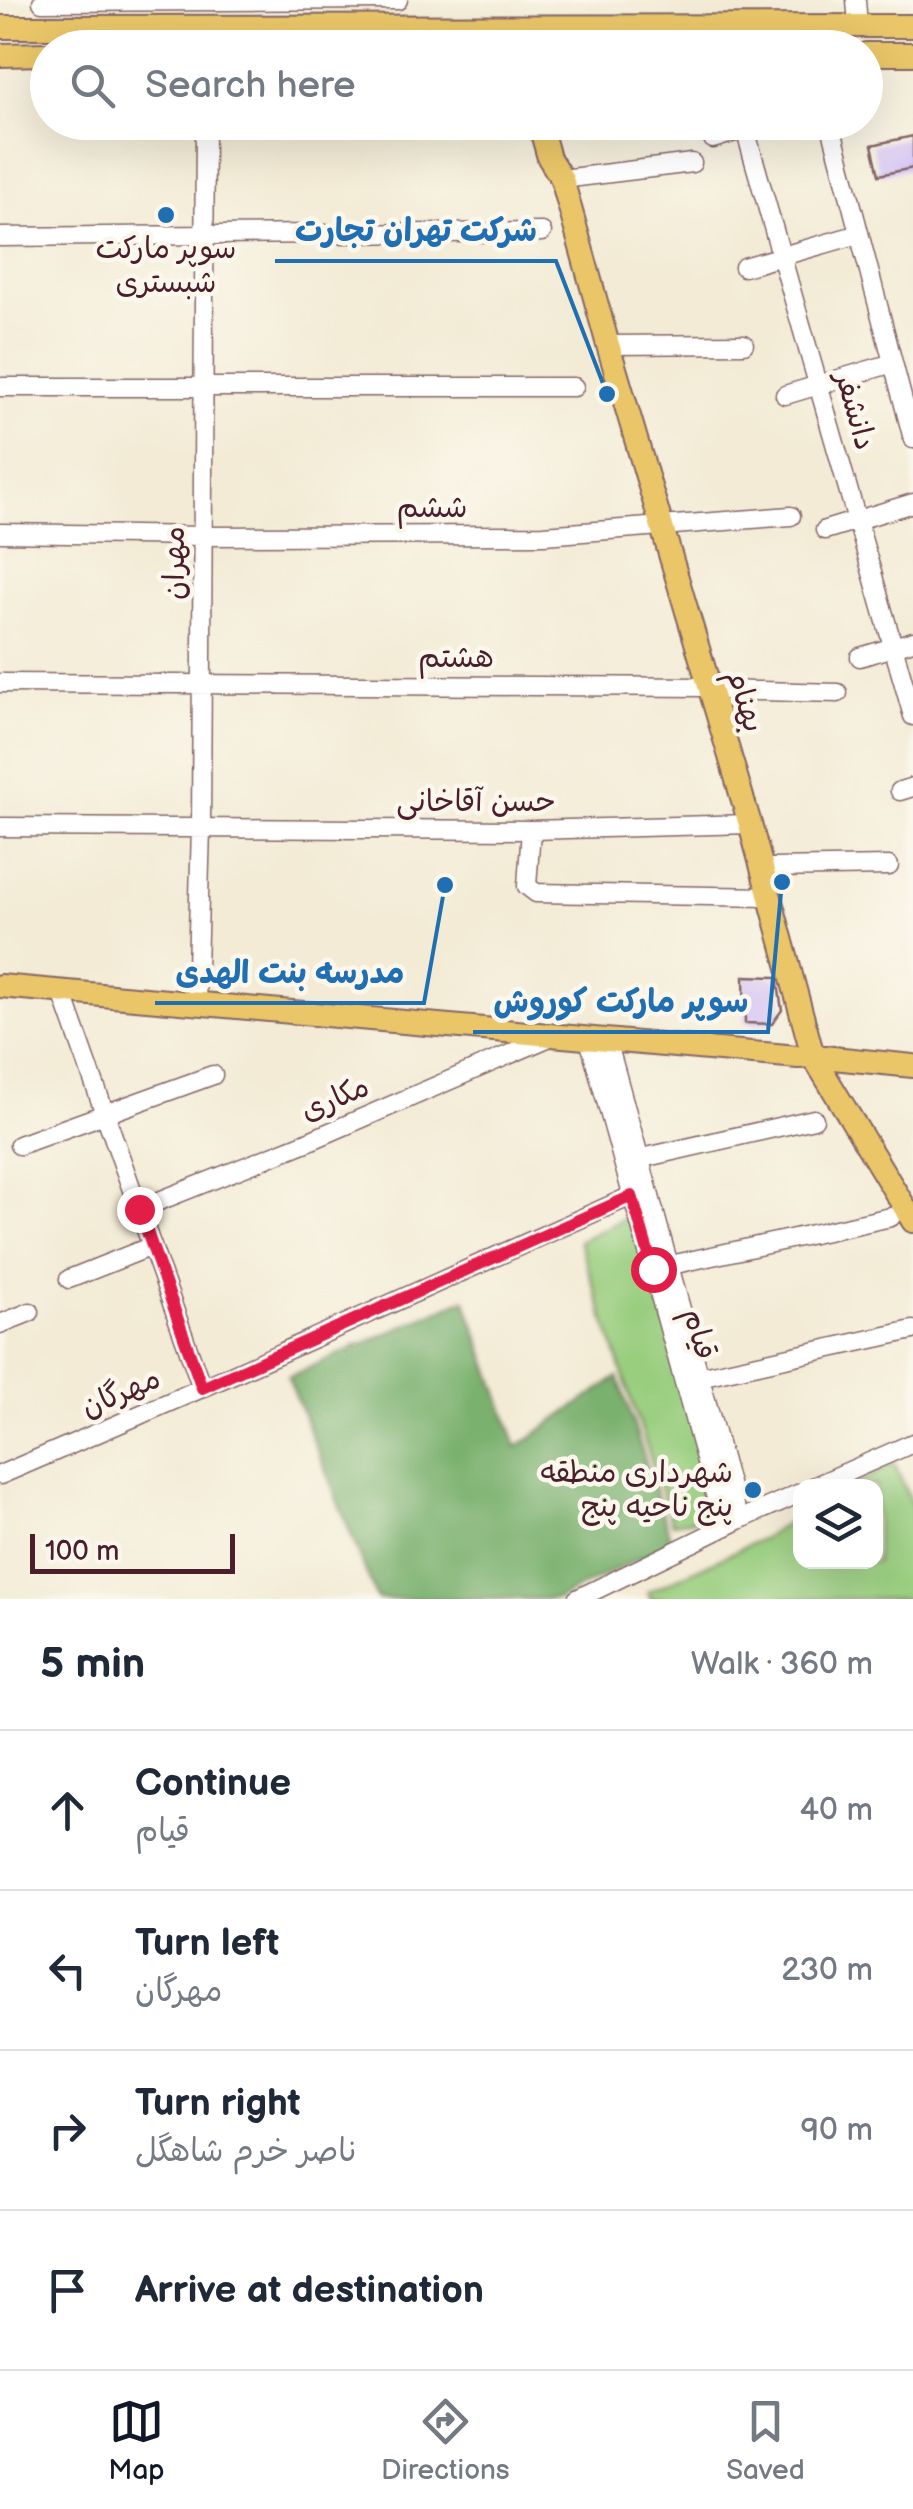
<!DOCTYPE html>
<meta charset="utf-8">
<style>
body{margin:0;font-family:"Balsamiq Sans","Playpen Sans Arabic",sans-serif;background:#f6f6f7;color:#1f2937}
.controls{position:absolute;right:30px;bottom:30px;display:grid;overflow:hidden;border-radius:20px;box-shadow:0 10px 40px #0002}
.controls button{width:90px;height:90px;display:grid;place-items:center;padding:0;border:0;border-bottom:2px solid #e0e1e3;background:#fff;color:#1f2937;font:50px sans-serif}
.scale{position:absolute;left:30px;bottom:25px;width:205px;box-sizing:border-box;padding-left:10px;border:5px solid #4a1f2b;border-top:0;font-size:28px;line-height:35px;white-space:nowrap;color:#4a1f2b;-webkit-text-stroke:8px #fbf7ec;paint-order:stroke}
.stop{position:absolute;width:30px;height:30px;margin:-22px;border:8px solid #e11d48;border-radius:50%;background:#fff}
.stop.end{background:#e11d48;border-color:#fff;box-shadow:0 2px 10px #0008}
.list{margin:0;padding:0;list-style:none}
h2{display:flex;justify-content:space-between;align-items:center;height:130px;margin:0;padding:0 40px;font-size:42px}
h2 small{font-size:32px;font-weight:400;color:#747a83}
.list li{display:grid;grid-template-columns:65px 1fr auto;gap:30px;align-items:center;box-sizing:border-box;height:160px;padding:0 40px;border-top:2px solid #e0e1e3}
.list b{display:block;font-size:38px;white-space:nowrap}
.list p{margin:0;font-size:32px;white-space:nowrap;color:#747a83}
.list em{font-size:32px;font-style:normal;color:#747a83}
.icon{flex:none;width:55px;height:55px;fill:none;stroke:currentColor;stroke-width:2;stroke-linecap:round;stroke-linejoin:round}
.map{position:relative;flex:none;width:913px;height:1599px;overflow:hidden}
.search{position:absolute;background:#fff;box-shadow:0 10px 40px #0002;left:30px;right:30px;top:30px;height:110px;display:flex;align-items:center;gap:25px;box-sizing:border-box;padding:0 35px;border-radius:55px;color:#747a83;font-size:38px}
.sheet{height:770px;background:#fff}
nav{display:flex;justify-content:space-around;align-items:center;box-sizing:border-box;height:140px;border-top:2px solid #e0e1e3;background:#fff;font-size:28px;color:#747a83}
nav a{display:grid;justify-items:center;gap:5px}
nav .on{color:#111827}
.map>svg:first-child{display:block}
.green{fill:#99ce7f;stroke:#727655;stroke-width:2.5}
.forest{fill:#7ab16e;stroke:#62684c;stroke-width:2.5}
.building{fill:#c6b1f6}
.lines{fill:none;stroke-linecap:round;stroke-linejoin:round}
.minor-casing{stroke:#856666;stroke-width:21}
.major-casing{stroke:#856666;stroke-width:26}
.minor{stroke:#fff;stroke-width:18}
.major{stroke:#eac669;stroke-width:22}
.route{stroke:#e11d48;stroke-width:12}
.poi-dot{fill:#1f6fb2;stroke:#fbf7ec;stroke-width:4}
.labels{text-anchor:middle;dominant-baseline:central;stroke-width:9;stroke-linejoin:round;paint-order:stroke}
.poi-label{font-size:30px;fill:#4a1f2b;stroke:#fbf7ec}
.street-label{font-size:30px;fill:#4a1f2b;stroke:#fbf7ec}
.leader{fill:none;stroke:#1f6fb2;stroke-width:4}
.callout-dot{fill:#1f6fb2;stroke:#fbf7ec;stroke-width:4}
.callout-label{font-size:32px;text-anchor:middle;font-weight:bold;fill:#1f6fb2;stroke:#fbf7ec;stroke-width:9;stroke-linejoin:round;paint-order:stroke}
</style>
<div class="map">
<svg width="913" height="1599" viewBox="0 0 913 1599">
<rect width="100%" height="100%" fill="#fbf7ec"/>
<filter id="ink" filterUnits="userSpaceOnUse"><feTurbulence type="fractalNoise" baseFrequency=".01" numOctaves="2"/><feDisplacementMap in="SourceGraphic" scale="20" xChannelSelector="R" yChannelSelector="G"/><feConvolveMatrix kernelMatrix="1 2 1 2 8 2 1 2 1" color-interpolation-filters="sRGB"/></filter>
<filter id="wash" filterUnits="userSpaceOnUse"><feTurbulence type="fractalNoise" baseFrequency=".0048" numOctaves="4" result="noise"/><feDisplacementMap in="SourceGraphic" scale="40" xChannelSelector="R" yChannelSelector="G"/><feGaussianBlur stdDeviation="2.25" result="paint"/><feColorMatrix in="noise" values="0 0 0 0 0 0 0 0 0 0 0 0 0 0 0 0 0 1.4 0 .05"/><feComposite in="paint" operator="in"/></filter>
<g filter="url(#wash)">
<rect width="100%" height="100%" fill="#f3ebd5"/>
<path class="green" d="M636 1213 713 1493 702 1519 672 1523 579 1241Z
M894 1463 913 1508V1599H651L648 1592 761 1539 800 1516V1562H876V1486H852Z"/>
<path class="forest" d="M465 1299 517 1447 618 1377 672 1542 557 1599H377L288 1377Z"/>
<g id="blocks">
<path class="building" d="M913 136V168L879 175 872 145Z
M744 976 777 977 782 1010 772 1024 745 1023Z"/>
</g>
</g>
<g filter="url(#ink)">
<use href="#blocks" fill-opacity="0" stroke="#856666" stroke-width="2.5"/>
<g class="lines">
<g class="minor-casing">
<path id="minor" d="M856 0 858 26
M42 2 398 0
M743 122 913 716
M830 122 913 439
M713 139 745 129
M562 179 692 163
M0 237 542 232
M744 267 859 234
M608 345 744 344
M0 387H574
M785 395 893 363
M825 530 913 503
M0 533 203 536 544 535 791 516
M860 657 913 641
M0 683 710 687 720 690 838 693
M900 791 913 787
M0 827 531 830 750 824
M531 830 527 886 536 893 769 897
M762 870 772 868 889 866
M62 992 202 1388
M196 1003 201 828 205 122
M589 1039 724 1527
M607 1040 739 1520
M19 1145 213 1075
M629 1161 814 1119
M139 1209 307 1142 552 1036
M657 1268 891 1217
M69 1279 152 1246
M0 1324 30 1312
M699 1377 913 1330
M0 1475 202 1388 647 1189
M815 1486 913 1443
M577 1599 739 1520 800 1493"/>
</g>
<g class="major-casing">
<path id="major" d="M0 27 913 26
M866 54H913
M0 55 48 54
M539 122 549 158 562 179 608 345 750 824 813 1056 913 1221
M0 986 798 1057 813 1056 913 1066"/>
</g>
<use href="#minor" class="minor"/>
<use href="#major" class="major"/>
</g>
</g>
<g class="lines" filter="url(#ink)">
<path class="route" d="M139 1209 202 1388 632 1196 653 1269"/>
</g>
<g class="poi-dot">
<circle cx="166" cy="215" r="10"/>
<circle cx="753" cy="1490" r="10"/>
</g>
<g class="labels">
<g class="poi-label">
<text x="166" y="249">سوپر مارکت<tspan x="166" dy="34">شبستری</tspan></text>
<text x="733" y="1473" text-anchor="end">شهرداری منطقه<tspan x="733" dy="34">پنج ناحیه پنج</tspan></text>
</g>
<g class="street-label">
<text transform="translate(855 411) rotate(74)">دانشفر</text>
<text x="432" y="508">ششم</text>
<text transform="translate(175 563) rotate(-90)">مهران</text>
<text x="456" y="658">هشتم</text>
<text transform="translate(745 701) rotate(73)">بهنام</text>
<text x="476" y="802">حسن آقاخانی</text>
<text transform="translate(335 1099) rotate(-23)">مکاری</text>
<text transform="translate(699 1334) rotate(74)">قیام</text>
<text transform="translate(121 1393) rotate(-23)">مهرگان</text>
</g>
</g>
<path class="leader" d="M607 394L556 261H275M445 885L424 1003H155M782 882L768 1032H473"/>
<g class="callout-dot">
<circle cx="607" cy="394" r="10"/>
<circle cx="445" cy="885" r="10"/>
<circle cx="782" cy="882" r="10"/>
</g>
<g class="callout-label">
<text x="416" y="241">شرکت تهران تجارت</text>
<text x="290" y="983">مدرسه بنت الهدی</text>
<text x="621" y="1012">سوپر ماركت كوروش</text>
</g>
</svg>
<div class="controls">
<button><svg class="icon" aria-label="layers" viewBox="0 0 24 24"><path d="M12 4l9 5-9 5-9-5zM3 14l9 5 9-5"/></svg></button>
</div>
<div class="scale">100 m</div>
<div class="stop" style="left:653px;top:1269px"></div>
<div class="stop end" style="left:139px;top:1209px"></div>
<div class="search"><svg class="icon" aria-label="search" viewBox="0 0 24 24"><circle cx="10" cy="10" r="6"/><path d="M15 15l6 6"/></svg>Search here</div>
</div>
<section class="sheet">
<h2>5 min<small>Walk · 360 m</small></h2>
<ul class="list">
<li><svg class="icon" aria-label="ahead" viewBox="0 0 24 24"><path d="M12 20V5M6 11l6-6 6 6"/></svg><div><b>Continue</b><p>قیام</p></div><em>40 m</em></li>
<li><svg class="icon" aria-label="left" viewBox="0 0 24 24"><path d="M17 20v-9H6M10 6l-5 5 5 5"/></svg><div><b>Turn left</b><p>مهرگان</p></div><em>230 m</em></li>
<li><svg class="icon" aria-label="right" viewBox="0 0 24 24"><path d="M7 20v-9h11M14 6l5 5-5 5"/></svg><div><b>Turn right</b><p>ناصر خرم شاهگل</p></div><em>90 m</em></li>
<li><svg class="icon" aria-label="arrive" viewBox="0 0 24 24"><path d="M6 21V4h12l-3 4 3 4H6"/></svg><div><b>Arrive at destination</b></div></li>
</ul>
</section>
<nav>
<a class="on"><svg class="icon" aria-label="map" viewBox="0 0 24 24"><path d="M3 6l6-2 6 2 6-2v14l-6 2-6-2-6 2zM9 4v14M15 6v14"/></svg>Map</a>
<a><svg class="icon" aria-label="directions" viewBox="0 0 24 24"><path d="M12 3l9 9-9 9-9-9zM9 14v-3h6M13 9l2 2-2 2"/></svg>Directions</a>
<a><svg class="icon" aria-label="saved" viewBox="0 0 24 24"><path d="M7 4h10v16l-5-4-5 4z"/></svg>Saved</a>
</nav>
